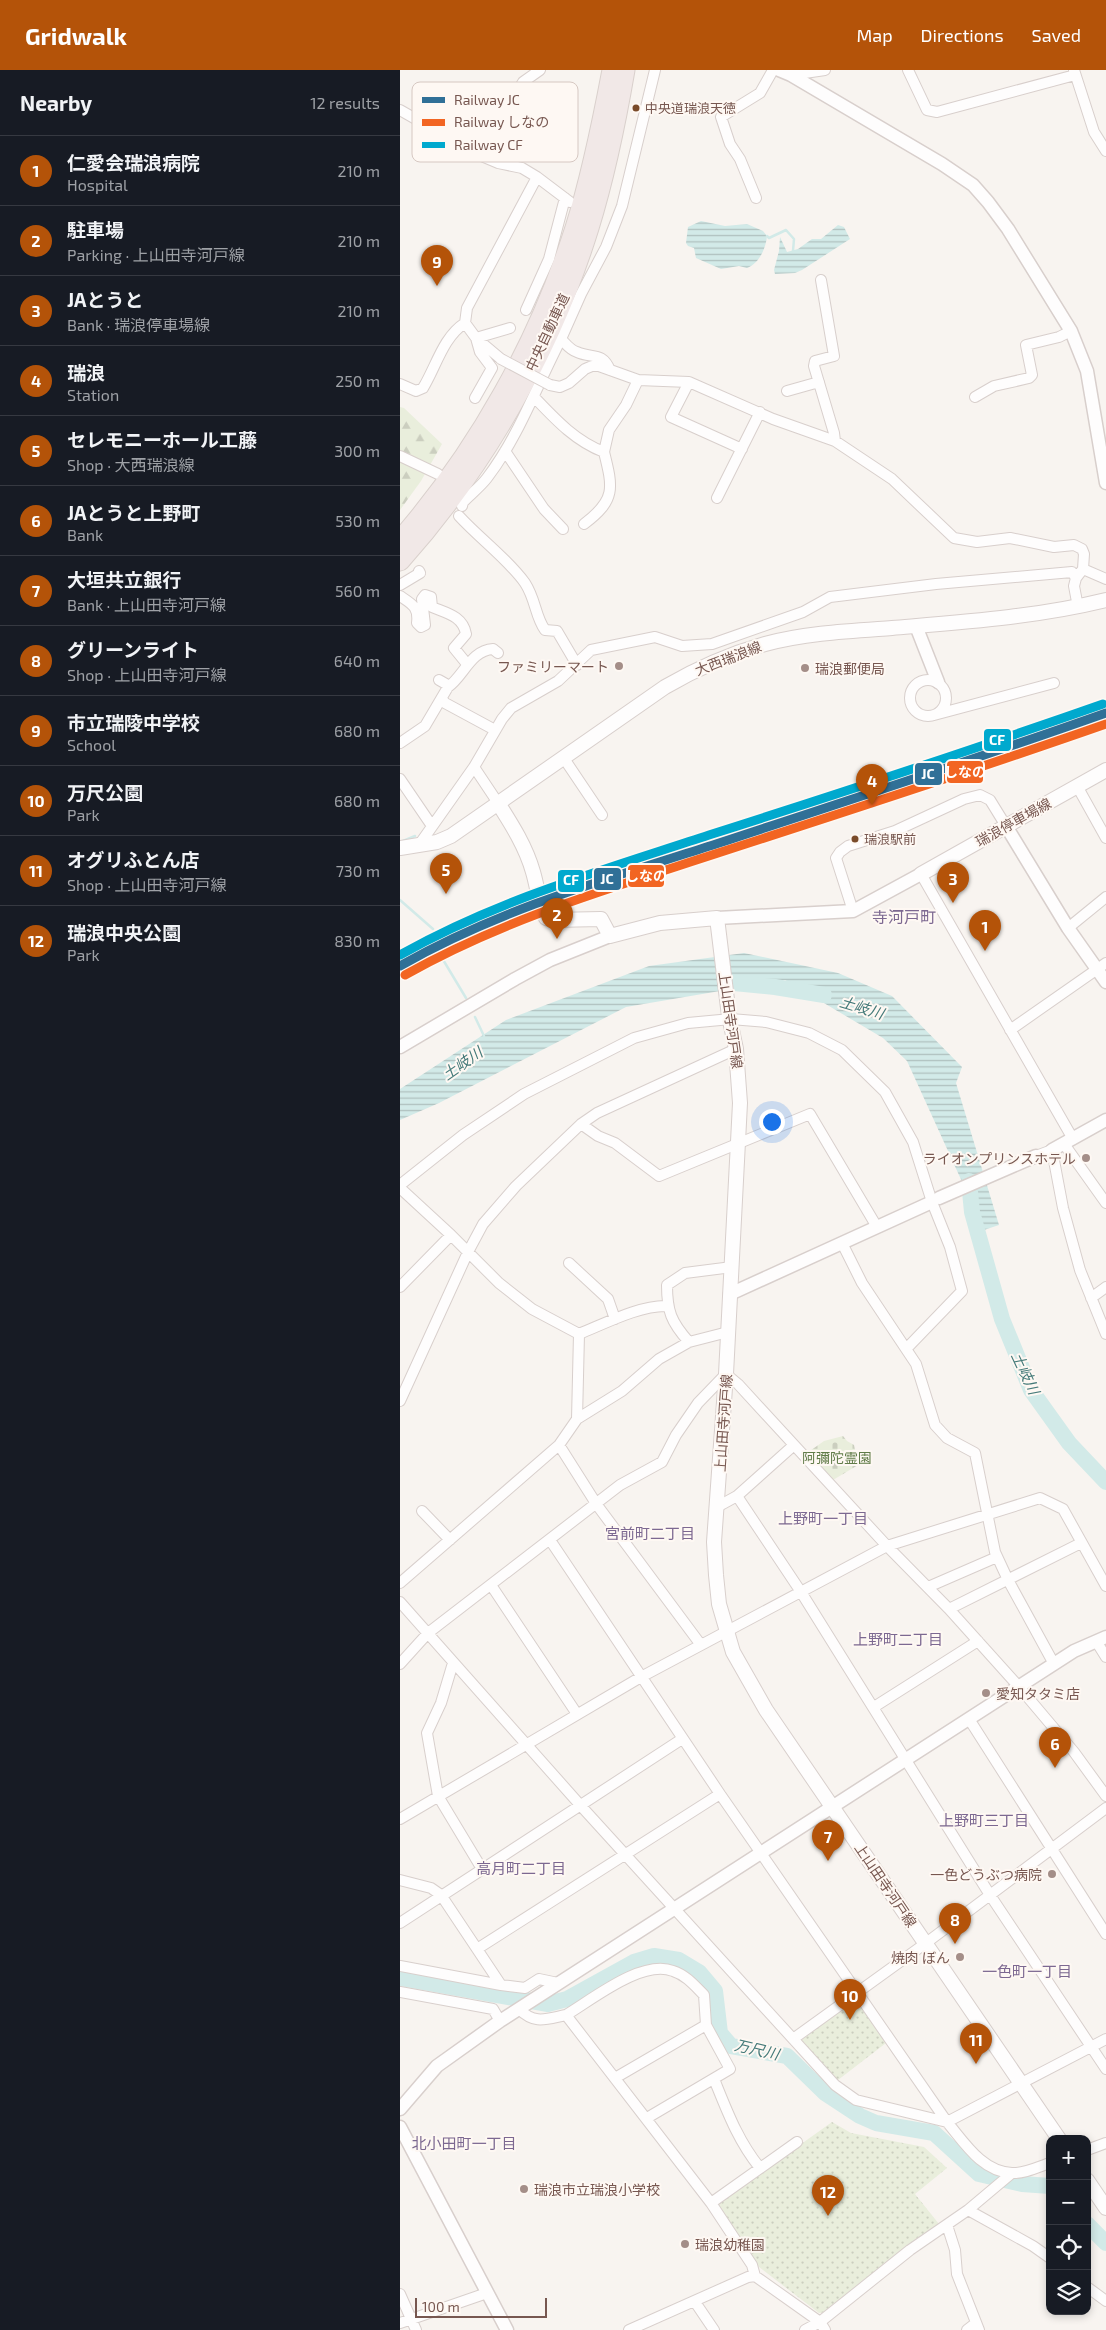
<!DOCTYPE html>
<meta charset="utf-8">
<style>
body{margin:0;font-family:"Exo 2","Noto Sans JP",sans-serif;background:#20242c;color:#f1f3f6}
.controls{position:absolute;right:15px;bottom:15px;display:grid;overflow:hidden;border-radius:10px;box-shadow:0 2px 8px #0003}
.controls button{width:45px;height:45px;display:grid;place-items:center;padding:0;border:0;border-bottom:1px solid #363941;background:#171b24;color:#f1f3f6;font:25px sans-serif}
.scale{position:absolute;left:15px;bottom:12px;width:132px;box-sizing:border-box;padding-left:5px;border:2px solid #775750;border-top:0;font-size:14px;line-height:18px;white-space:nowrap;color:#775750;-webkit-text-stroke:4px #fef8f3;paint-order:stroke}
.you{position:absolute;left:371px;top:1051px;width:18px;height:18px;margin:-12px;border:4px solid #fff;border-radius:50%;background:#1a73e8;box-shadow:0 0 0 8px #1a73e833}
.badge{display:grid;place-items:center;width:32px;height:32px;border-radius:50%;background:#b45309;color:#fff;font-size:16px;font-weight:700}
.pin{position:absolute;translate:-50% -41px;filter:drop-shadow(0 1px 2px #0008)}
.pin::after{content:'';position:absolute;top:26px;width:18px;height:15px;background:inherit;clip-path:polygon(0 0,100% 0,50% 100%)}
.list{margin:0;padding:0;list-style:none}
h2{display:flex;justify-content:space-between;align-items:center;height:65px;margin:0;padding:0 20px;font-size:21px}
h2 small{font-size:16px;font-weight:400;color:#9ea1a6}
.list li{display:grid;grid-template-columns:32px 1fr auto;gap:15px;align-items:center;box-sizing:border-box;height:70px;padding:0 20px;border-top:1px solid #363941}
.list b{display:block;font-size:19px;white-space:nowrap}
.list p{margin:0;font-size:16px;white-space:nowrap;color:#9ea1a6}
.list em{font-size:16px;font-style:normal;color:#9ea1a6}
.icon{flex:none;width:28px;height:28px;fill:none;stroke:currentColor;stroke-width:2;stroke-linecap:round;stroke-linejoin:round}
.map{position:relative;flex:none;width:706px;height:2260px;overflow:hidden}
header{display:flex;align-items:center;gap:30px;box-sizing:border-box;height:70px;padding:0 25px;background:#b45309;color:#fff}
header strong{font-size:24px}
nav{display:flex;gap:28px;margin-inline-start:auto;font-size:18px}
main{display:flex}
aside{flex:1;background:#171b24}
.map>svg:first-child{display:block}
.forest{fill:url(#forest-firs)}
.cemetery{fill:url(#cemetery-stones)}
.park{fill:url(#park-dots)}
.water{fill:url(#water-rules)}
.lines{fill:none;stroke-linecap:round;stroke-linejoin:round}
.stream{stroke:#d2eae8;stroke-width:2.5}
.river{stroke:#d2eae8;stroke-width:16}
.minor-casing{stroke:#d8cfcc;stroke-width:12}
.tertiary-casing{stroke:#d8cfcc;stroke-width:15}
.secondary-casing{stroke:#d8cfcc;stroke-width:16}
.motorway-casing{stroke:#d9d0cc;stroke-width:21}
.minor{stroke:#fefdfd;stroke-width:10}
.tertiary{stroke:#fefdfd;stroke-width:12}
.secondary{stroke:#fefdfd;stroke-width:14}
.motorway{stroke:#f1e8e7;stroke-width:19}
.minor-bridge-casing{stroke:#d8cfcc;stroke-width:12;stroke-linecap:butt}
.minor-bridge{stroke:#fefdfd;stroke-width:10}
.rail-1-casing{stroke:#fef8f3;stroke-width:12}
.rail-2-casing{stroke:#fef8f3;stroke-width:12}
.rail-3-casing{stroke:#fef8f3;stroke-width:12}
.rail-1{stroke:#307097;stroke-width:9}
.rail-2{stroke:#f26522;stroke-width:9}
.rail-3{stroke:#00a9ce;stroke-width:9}
.bus-dot{fill:#7a4b2a;stroke:#fef8f3;stroke-width:2}
.poi-dot{fill:#a48e88;stroke:#fef8f3;stroke-width:2}
.labels{text-anchor:middle;dominant-baseline:central;stroke-width:4;stroke-linejoin:round;paint-order:stroke}
.bus-label{font-size:13px;fill:#775750;stroke:#fef8f3;text-anchor:start}
.street-label{font-size:14px;fill:#775750;stroke:#fef8f3}
.poi-label{font-size:14px;fill:#775750;stroke:#fef8f3;text-anchor:end}
.park-label{font-size:14px;fill:#607b48;stroke:#fef8f3}
.water-label{font-size:15px;font-style:italic;fill:#447a79;stroke:#fef8f3}
.neighbourhood-label{font-size:15px;fill:#7c6891;stroke:#fef8f3}
.quarter-label{font-size:16px;fill:#7c6891;stroke:#fef8f3}
.key{fill:#fef8f3;stroke:#d6c8c2;stroke-width:1}
.key-label{font-size:14px;fill:#775750}
.line-badge{stroke:#fef8f3;stroke-width:2}
.badge-label{font-size:14px;text-anchor:middle;font-weight:bold;fill:#fff}
</style>
<header>
<strong>Gridwalk</strong>
<nav><a>Map</a><a>Directions</a><a>Saved</a></nav>
</header>
<main>
<aside>
<h2>Nearby<small>12 results</small></h2>
<ul class="list">
<li><span class="badge">1</span><div><b>仁愛会瑞浪病院</b><p>Hospital</p></div><em>210 m</em></li>
<li><span class="badge">2</span><div><b>駐車場</b><p>Parking · 上山田寺河戸線</p></div><em>210 m</em></li>
<li><span class="badge">3</span><div><b>JAとうと</b><p>Bank · 瑞浪停車場線</p></div><em>210 m</em></li>
<li><span class="badge">4</span><div><b>瑞浪</b><p>Station</p></div><em>250 m</em></li>
<li><span class="badge">5</span><div><b>セレモニーホール工藤</b><p>Shop · 大西瑞浪線</p></div><em>300 m</em></li>
<li><span class="badge">6</span><div><b>JAとうと上野町</b><p>Bank</p></div><em>530 m</em></li>
<li><span class="badge">7</span><div><b>大垣共立銀行</b><p>Bank · 上山田寺河戸線</p></div><em>560 m</em></li>
<li><span class="badge">8</span><div><b>グリーンライト</b><p>Shop · 上山田寺河戸線</p></div><em>640 m</em></li>
<li><span class="badge">9</span><div><b>市立瑞陵中学校</b><p>School</p></div><em>680 m</em></li>
<li><span class="badge">10</span><div><b>万尺公園</b><p>Park</p></div><em>680 m</em></li>
<li><span class="badge">11</span><div><b>オグリふとん店</b><p>Shop · 上山田寺河戸線</p></div><em>730 m</em></li>
<li><span class="badge">12</span><div><b>瑞浪中央公園</b><p>Park</p></div><em>830 m</em></li>
</ul>
</aside>
<div class="map">
<svg width="706" height="2260" viewBox="0 0 706 2260">
<defs>
<pattern id="forest-firs" width="22" height="20" patternUnits="userSpaceOnUse" patternTransform="scale(1.25)"><rect width="22" height="20" fill="#e9eedc"/><path d="M5 1l3.5 6h-7zM16 11l3.5 6h-7z" fill="#cbcebf"/></pattern>
<pattern id="cemetery-stones" width="16" height="16" patternUnits="userSpaceOnUse" patternTransform="scale(1.25)"><rect width="16" height="16" fill="#e9eedc"/><path d="M2 7V4a2 2 0 0 1 4 0v3zM10 15v-3a2 2 0 0 1 4 0v3z" fill="#cbcebf"/></pattern>
<pattern id="park-dots" width="8" height="8" patternUnits="userSpaceOnUse" patternTransform="scale(1.25)"><rect width="8" height="8" fill="#e9eedc"/><path d="M2 2h.1M6 6h.1" fill="none" stroke="#cbcebf" stroke-width="1.8" stroke-linecap="round"/></pattern>
<pattern id="water-rules" width="6" height="5" patternUnits="userSpaceOnUse" patternTransform="scale(1.25)"><rect width="6" height="5" fill="#d2eae8"/><path d="M0 2.5h6" fill="none" stroke="#afc0be"/></pattern>
</defs>
<rect width="100%" height="100%" fill="#f8f4f0"/>
<path class="forest" d="M0 337 4 338 42 374 21 411 0 440Z"/>
<path class="cemetery" d="M443 1366 447 1371 454 1375 458 1395 433 1410 407 1383 424 1371Z"/>
<path class="park" d="M457 1929 486 1973 438 2010 400 1971Z
M432 2052 451 2063 524 2077 547 2098 515 2124 539 2154 427 2242 419 2243 359 2197 318 2138 320 2132Z"/>
<path class="water" d="M301 151 325 156 347 154 363 161 367 166C366 178 359 194 347 198L339 196 321 199 296 188 294 178 288 176 286 173 288 157Z
M438 155 444 157 450 169 402 200 395 203 375 204 374 200 379 181 380 167 387 182 398 179 412 169H421Z
M344 883 438 903 492 926 562 997 556 1013 599 1155 584 1160 507 991 483 968 385 910 226 937 39 1033 0 1050V1019L106 950 249 896Z"/>
<g class="lines">
<path class="stream" d="M367 166 369 168 386 160 394 169 393 181
M3 771 15 766
M0 830 33 859
M39 883 66 928
M75 947 84 966"/>
<path class="river" d="M334 913 375 917 424 925
M569 1111 572 1142 602 1249 631 1320 669 1373 706 1412
M0 1908 148 1934 167 1929 234 1892 254 1886 279 1890 299 1902 315 1921 320 1963 331 1976 387 1986 425 2023 460 2046 476 2053 534 2063 579 2104 622 2114 650 2116
M687 2154 706 2173"/>
<g class="minor-casing">
<path id="minor" d="M508 0 527 40 537 42 675 5
M674 0 694 62 706 81
M391 5 425 0
M0 40 79 85
M137 107 170 132
M356 128 340 89 330 74 321 47 360 23 373 0
M421 210 434 286 415 291 414 296 434 363 435 371
M126 240 149 189 165 128
M65 253 76 268 101 289
M161 269 181 224 206 177 222 136 255 0
M289 312 271 347 342 379
M0 314 16 321 23 318C36 297 43 267 65 253L67 238 137 107 122 98 98 93 79 85 123 12 140 0
M387 321 419 312
M134 327C155 349 175 371 204 382L209 360 226 335 238 310
M575 327 594 316 629 308 632 305 626 275 659 267 671 261
M75 328 92 298 80 282 76 268 110 258
M105 381 144 439 163 459
M0 386 38 404
M317 428 360 342
M62 436 63 432C71 424 81 416 87 408 119 366 137 315 161 269 166 274 170 280 177 282 192 289 202 281 210 300
M59 446C80 469 107 488 125 513 136 530 135 546 145 560L157 561 177 595
M184 454C216 430 213 418 204 382
M683 499 706 509
M676 508 674 516 678 537
M0 515 20 503 19 501
M0 526C12 534 19 537 17 553L21 557 25 555 22 529 25 525 31 527 32 537C46 543 63 546 66 564L54 578 67 594
M510 628a18 18 0 1 1 36 0a18 18 0 1 1-36 0Z
M48 617C63 607 71 580 93 579L98 583
M42 629 45 633 95 660
M534 645 654 613
M0 673 25 656 48 617 46 614 39 610
M163 687 202 745
M74 697 98 733
M0 709 32 756
M677 716 706 768
M19 775 74 697 102 649 111 638 158 611 191 580 255 567 282 576 312 574 403 542 430 527 536 514 672 502 676 508 683 499 684 484 682 479 674 475 654 477 610 468 577 472 554 468 492 409 435 371 373 349 289 312 238 310 199 296H192L185 299 169 313 160 317 150 315
M521 804 673 1069
M453 841 436 788 440 782 448 776 495 761 564 729 580 725 590 730 606 756
M668 858 706 827
M610 960 706 893
M181 1054 198 1066 215 1073 259 1106 410 1044 477 1157
M664 1074 706 1133
M636 1086 652 1080 663 1138 680 1200 706 1264
M0 1115 63 1065 124 1024 234 968 288 953 331 949 366 952 409 963 442 980 485 1022 513 1072 532 1132 550 1177 562 1221 507 1278
M0 1118 51 1165 99 1213 132 1239 179 1264
M442 1173 462 1213 516 1294 535 1355 547 1368 575 1383 595 1482 608 1510 654 1594
M169 1193 208 1229 215 1249
M0 1217 51 1165
M691 1228 706 1217
M179 1264C204 1254 240 1235 267 1236
M289 1272C271 1252 267 1241 267 1215L285 1203 332 1197
M0 1331 68 1182 83 1154 116 1116 181 1054 197 1043 336 979
M177 1349 179 1264
M159 1375 197 1435 301 1575
M337 1426 394 1375
M317 1437 337 1426 401 1522 590 1825 706 1999
M22 1441 50 1470
M150 1470 320 1724 547 2052C564 2072 582 2102 612 2103 624 2104 638 2097 650 2093
M0 1513 159 1375 177 1349 222 1321 259 1289 289 1272 328 1262
M91 1515 177 1644
M528 1517 597 1487
M0 1532 181 1736 435 2015 456 2030 547 2052 706 1969
M549 1539 681 1473
M696 1571 706 1587
M53 1593 41 1633 27 1663 38 1726 82 1799
M0 1594 28 1563 220 1415 262 1392 276 1365 298 1333 326 1304 338 1314 487 1476 549 1539 620 1618 674 1682 706 1726
M474 1637 578 1571
M569 1649 706 1864
M0 1749 241 1607 487 1476 640 1428 663 1439 706 1516
M0 1810 31 1818 41 1825 101 1915 125 1918 139 1909 158 1913
M0 1853 282 1669
M77 1879 320 1724
M0 1896 101 1915
M0 1922 93 1939 100 1951
M119 1939C135 1955 146 1949 166 1945L311 2133 352 2195 355 2206 420 2252 425 2260
M166 1945C193 1929 242 1889 273 1901 286 1905 295 1916 304 1925L306 1955 330 1999 247 2048
M393 1969 526 1873 706 1738
M215 2008 306 1955
M314 2009C327 2041 338 2071 360 2098
M687 2080 706 2073
M311 2133 397 2072
M568 2140 612 2103
M547 2155 555 2180 557 2204 579 2260
M687 2217 706 2231
M0 2224 16 2260
M295 2232 314 2260
M0 2253 87 2223
M229 2260 348 2207 355 2206
M405 2260 420 2252 510 2180 568 2140 633 2176 650 2188
M567 2260 576 2253"/>
</g>
<g class="tertiary-casing">
<path id="tertiary" d="M379 0 391 5 542 94 573 115 588 132 608 159 671 261 687 301 706 413
M516 556 538 612
M606 756 668 858 706 912
M317 848 453 841 521 804
M0 977 115 909 150 890 210 866
M652 1080 706 1050
M539 1128 636 1086
M330 1224 532 1132
M0 2039 37 1996 100 1951 674 1581 706 1567
M0 2057 107 2260"/>
</g>
<g class="secondary-casing">
<path id="secondary" d="M98 733C112 755 126 777 133 802 138 819 138 831 146 848L153 850 201 849 210 866 260 853 317 848 329 946 336 979 340 1033 326 1304 314 1472 316 1505 319 1534 333 1582 366 1640 659 2069
M0 778 37 772 51 766 265 617C296 599 330 584 365 574 406 563 450 561 492 558 563 552 637 547 706 530
M521 804 706 700
M687 2110 706 2138"/>
</g>
<g class="motorway-casing">
<path id="motorway" d="M0 470C78 381 139 271 175 158 191 107 202 53 212 0
M0 491C85 396 151 280 189 158 205 106 216 53 225 0"/>
</g>
<use href="#minor" class="minor"/>
<use href="#tertiary" class="tertiary"/>
<use href="#secondary" class="secondary"/>
<use href="#motorway" class="motorway"/>
<g class="minor-bridge-casing">
<path id="minor-bridge" d="M101 289 150 315"/>
</g>
<use href="#minor-bridge" class="minor-bridge"/>
<g class="rail-1-casing">
<path id="rail-1" d="M0 896C100 839 207 809 316 774 446 731 577 689 706 643"/>
</g>
<g class="rail-2-casing">
<path id="rail-2" d="M5 905C104 849 211 818 318 783 448 741 578 699 706 654"/>
</g>
<g class="rail-3-casing">
<path id="rail-3" d="M0 885C97 830 203 800 309 765 441 723 572 680 703 634"/>
</g>
<use href="#rail-1" class="rail-1"/>
<use href="#rail-2" class="rail-2"/>
<use href="#rail-3" class="rail-3"/>
</g>
<g class="bus-dot">
<circle cx="236" cy="38" r="4.5"/>
<circle cx="455" cy="769" r="4.5"/>
</g>
<g class="poi-dot">
<circle cx="219" cy="596" r="5"/>
<circle cx="405" cy="598" r="5"/>
<circle cx="686" cy="1088" r="5"/>
<circle cx="586" cy="1623" r="5"/>
<circle cx="652" cy="1804" r="5"/>
<circle cx="560" cy="1887" r="5"/>
<circle cx="124" cy="2119" r="5"/>
<circle cx="285" cy="2174" r="5"/>
</g>
<g class="labels">
<g class="bus-label">
<text x="245" y="38">中央道瑞浪天徳</text>
<text x="464" y="769">瑞浪駅前</text>
</g>
<g class="street-label">
<text transform="translate(147 262) rotate(-65)">中央自動車道</text>
<text transform="translate(328 588) rotate(-21)">大西瑞浪線</text>
<text transform="translate(613 752) rotate(-29)">瑞浪停車場線</text>
<text transform="translate(331 950) rotate(82)">上山田寺河戸線</text>
<text transform="translate(323 1353) rotate(-86)">上山田寺河戸線</text>
<text transform="translate(486 1815) rotate(56)">上山田寺河戸線</text>
</g>
<g class="poi-label">
<text x="209" y="596">ファミリーマート</text>
<text x="415" y="598" text-anchor="start">瑞浪郵便局</text>
<text x="676" y="1088">ライオンプリンスホテル</text>
<text x="596" y="1623" text-anchor="start">愛知タタミ店</text>
<text x="642" y="1804">一色どうぶつ病院</text>
<text x="550" y="1887">焼肉 ぼん</text>
<text x="134" y="2119" text-anchor="start">瑞浪市立瑞浪小学校</text>
<text x="295" y="2174" text-anchor="start">瑞浪幼稚園</text>
</g>
<g class="park-label">
<text x="437" y="1387">阿彌陀霊園</text>
</g>
<g class="water-label">
<text transform="translate(462 937) rotate(17)">土岐川</text>
<text transform="translate(62 993) rotate(-35)">土岐川</text>
<text transform="translate(626 1303) rotate(65)">土岐川</text>
<text transform="translate(357 1979) rotate(13)">万尺川</text>
</g>
<g class="neighbourhood-label">
<text x="423" y="1448">上野町一丁目</text>
<text x="250" y="1463">宮前町二丁目</text>
<text x="498" y="1569">上野町二丁目</text>
<text x="584" y="1750">上野町三丁目</text>
<text x="121" y="1798">高月町二丁目</text>
<text x="627" y="1901">一色町一丁目</text>
<text x="64" y="2073">北小田町一丁目</text>
</g>
<g class="quarter-label">
<text x="504" y="846">寺河戸町</text>
</g>
</g>
<rect x="12" y="12" width="166" height="80" rx="8" class="key"/>
<rect x="22" y="27" width="23" height="6" fill="#307097"/>
<rect x="22" y="49" width="23" height="7" fill="#f26522"/>
<rect x="22" y="72" width="23" height="6" fill="#00a9ce"/>
<g class="key-label">
<text x="54" y="35">Railway JC</text>
<text x="54" y="57">Railway しなの</text>
<text x="54" y="80">Railway CF</text>
</g>
<g class="line-badge">
<rect x="583" y="658" width="29" height="24" rx="5" fill="#00a9ce"/>
<rect x="546" y="690" width="38" height="24" rx="5" fill="#f26522"/>
<rect x="514" y="692" width="29" height="24" rx="5" fill="#307097"/>
<rect x="227" y="794" width="38" height="24" rx="5" fill="#f26522"/>
<rect x="193" y="797" width="29" height="24" rx="5" fill="#307097"/>
<rect x="157" y="799" width="28" height="24" rx="5" fill="#00a9ce"/>
</g>
<g class="badge-label">
<text x="597" y="675">CF</text>
<text x="565" y="707">しなの</text>
<text x="528" y="709">JC</text>
<text x="246" y="811">しなの</text>
<text x="207" y="814">JC</text>
<text x="171" y="815">CF</text>
</g>
</svg>
<div class="controls">
<button>+</button>
<button>−</button>
<button><svg class="icon" aria-label="locate" viewBox="0 0 24 24"><circle cx="12" cy="12" r="6"/><path d="M12 2v4M12 18v4M2 12h4M18 12h4"/></svg></button>
<button><svg class="icon" aria-label="layers" viewBox="0 0 24 24"><path d="M12 4l9 5-9 5-9-5zM3 14l9 5 9-5"/></svg></button>
</div>
<div class="scale">100 m</div>
<div class="you"></div>
<div class="pin badge" style="left:585px;top:881px">1</div>
<div class="pin badge" style="left:157px;top:869px">2</div>
<div class="pin badge" style="left:553px;top:833px">3</div>
<div class="pin badge" style="left:472px;top:735px">4</div>
<div class="pin badge" style="left:46px;top:824px">5</div>
<div class="pin badge" style="left:655px;top:1698px">6</div>
<div class="pin badge" style="left:428px;top:1791px">7</div>
<div class="pin badge" style="left:555px;top:1874px">8</div>
<div class="pin badge" style="left:37px;top:216px">9</div>
<div class="pin badge" style="left:450px;top:1950px">10</div>
<div class="pin badge" style="left:576px;top:1994px">11</div>
<div class="pin badge" style="left:428px;top:2146px">12</div>
</div>
</main>
